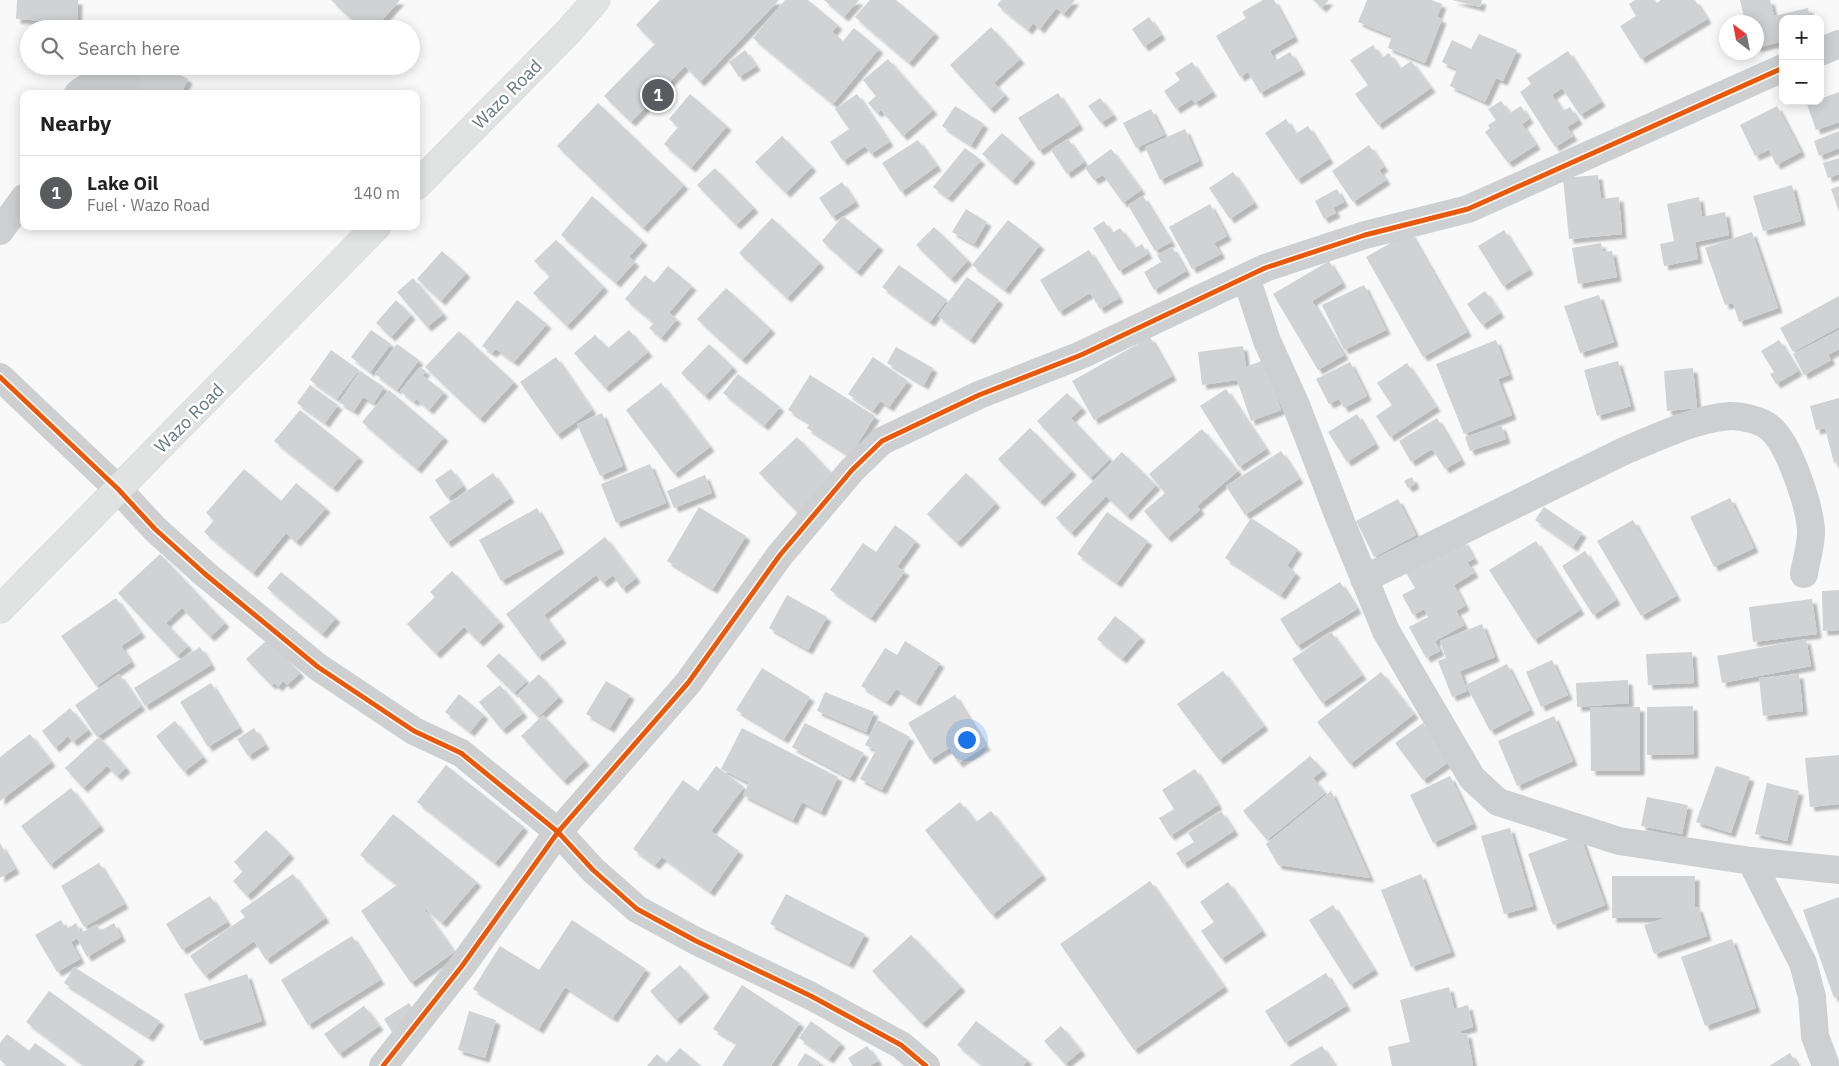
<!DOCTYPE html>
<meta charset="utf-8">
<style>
body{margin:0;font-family:"IBM Plex Sans",sans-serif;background:#f2f2f2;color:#222}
.controls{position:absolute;right:15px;top:15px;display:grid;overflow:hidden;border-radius:10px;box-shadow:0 2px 12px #0003}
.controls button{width:45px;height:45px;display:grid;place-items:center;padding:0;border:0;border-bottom:1px solid #e0e0e0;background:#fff;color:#222;font:25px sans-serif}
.compass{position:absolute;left:1719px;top:15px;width:45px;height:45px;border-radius:50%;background:#fff;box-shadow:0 2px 12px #0003;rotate:328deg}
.you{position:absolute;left:966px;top:739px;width:18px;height:18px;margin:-12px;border:4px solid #fff;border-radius:50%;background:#1a73e8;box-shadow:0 0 0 8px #1a73e833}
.badge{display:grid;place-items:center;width:32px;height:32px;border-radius:50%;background:#585c60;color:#fff;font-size:16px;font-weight:700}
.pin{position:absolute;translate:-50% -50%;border:2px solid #fff;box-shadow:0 1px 5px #0006}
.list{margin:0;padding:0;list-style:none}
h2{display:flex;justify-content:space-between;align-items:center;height:65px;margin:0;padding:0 20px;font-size:21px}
h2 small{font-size:16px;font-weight:400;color:#767676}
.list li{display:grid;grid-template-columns:32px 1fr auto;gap:15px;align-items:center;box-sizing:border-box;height:75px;padding:0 20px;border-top:1px solid #e0e0e0}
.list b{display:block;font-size:19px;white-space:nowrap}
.list p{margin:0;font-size:16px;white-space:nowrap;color:#767676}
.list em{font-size:16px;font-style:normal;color:#767676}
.icon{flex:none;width:28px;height:28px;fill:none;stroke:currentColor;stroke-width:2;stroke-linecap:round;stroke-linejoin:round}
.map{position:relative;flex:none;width:1839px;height:1066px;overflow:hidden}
.search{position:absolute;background:#fff;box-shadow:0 2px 12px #0003;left:20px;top:20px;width:400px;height:55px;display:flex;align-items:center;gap:12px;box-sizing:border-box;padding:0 18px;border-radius:28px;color:#767676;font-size:19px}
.panel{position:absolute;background:#fff;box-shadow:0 2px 12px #0003;left:20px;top:90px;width:400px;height:140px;border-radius:10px}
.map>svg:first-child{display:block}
.building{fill:#d0d2d3;filter:url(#shadow)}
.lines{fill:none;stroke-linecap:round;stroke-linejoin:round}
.secondary-casing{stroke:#d5d6d7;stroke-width:29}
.minor{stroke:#cecfd0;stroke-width:28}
.secondary{stroke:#e1e2e2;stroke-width:28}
.cycleway-casing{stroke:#fff;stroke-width:8}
.cycleway{stroke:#e8590c;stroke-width:5}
.labels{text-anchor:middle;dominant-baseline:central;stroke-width:5;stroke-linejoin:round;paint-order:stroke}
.street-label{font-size:18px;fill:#657683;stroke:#fff}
</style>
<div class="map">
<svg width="1839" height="1066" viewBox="0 0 1839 1066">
<defs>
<filter id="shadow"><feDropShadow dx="4.5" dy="4.5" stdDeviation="1" flood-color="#0004"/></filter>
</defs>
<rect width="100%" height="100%" fill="#f9f9f9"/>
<path class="building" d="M17 0H78L77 23 16 19Z
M331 0H400L374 29H362Z
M660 0H779L700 82 685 66 631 122 604 96 655 44 636 25Z
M785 0H808L838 25 832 32 843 41 854 28 879 49 833 104 753 38Z
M824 0H859L844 17Z
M870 0H896L935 33 909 63 855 17Z
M1001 0H1075L1064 14 1056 8 1040 29 1033 23 1028 30 997 5Z
M1263 0H1274L1294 37 1270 51 1275 61 1290 52 1301 70 1260 93 1248 72 1240 77 1216 36 1246 18 1242 12Z
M1313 0H1329L1322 8Z
M1367 0H1431L1442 4 1437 17 1442 19 1425 63 1388 48 1392 36 1358 22Z
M1452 0H1482L1480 7Z
M1635 0H1655L1657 3 1661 0H1695L1707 19 1641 59 1620 26 1636 16 1629 4Z
M1740 0H1770L1774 16 1808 8 1810 19H1783V41L1756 48V22H1745Z
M1149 17 1161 35 1144 47 1132 29Z
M991 27 1020 59 994 83 1005 95 990 109 950 65Z
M1479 34 1517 50 1503 81 1496 78 1485 102 1450 86 1457 69 1442 62 1452 40 1471 49Z
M1373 45 1382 58 1389 53 1400 69 1411 61 1431 88 1378 125 1355 94 1368 85 1350 60Z
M745 50 756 66 739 77 729 62Z
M1568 51 1601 102 1580 115 1562 88 1552 95 1563 111 1570 107 1578 120 1567 127 1573 136 1555 147 1520 92 1531 84 1527 78Z
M888 59 933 110 903 136 881 110 877 113 868 103 876 96 863 80Z
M1192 62 1212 92 1195 103 1192 99 1176 109 1164 91 1180 80 1175 73Z
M137 66H163L188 79 181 94H124Z
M1839 92V122L1816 130 1807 104 1820 101V99Z
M1058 93 1079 125 1039 151 1018 118Z
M690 94 727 126 691 168 664 144 678 127 669 119Z
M857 94 889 142 871 154 865 146 843 161 830 142 849 129 835 109Z
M1100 98 1113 115 1101 123 1088 106Z
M1501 101 1510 113 1521 106 1529 119 1522 124 1536 145 1508 163 1485 132 1490 128 1488 125 1496 120 1488 109Z
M598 103 684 185 643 228 557 146Z
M955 106 984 124 971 145 942 126Z
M1777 106 1801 152 1776 165 1769 150 1755 156 1740 125Z
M1151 109 1164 135 1136 148 1123 123Z
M1286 119 1295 134 1308 126 1329 159 1297 180 1265 133Z
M1185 129 1199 161 1160 180 1145 147Z
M1839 131V148L1819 156 1814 141Z
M1002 133 1031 159 1012 181 982 154Z
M782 136 812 167 786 193 755 162Z
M1068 139 1084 162 1067 174 1051 150Z
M918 140 937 166 901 192 882 163Z
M1369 145 1384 167 1379 170 1386 180 1353 202 1332 171Z
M965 148 981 160 948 198 933 187Z
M1111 149 1141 190 1123 203 1103 175 1094 180 1085 168Z
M1839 158V174L1828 178 1823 163Z
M715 168 754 208 736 225 697 185Z
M1233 172 1254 203 1230 219 1209 188Z
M1598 175 1601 199 1619 197 1622 234 1569 239 1563 178Z
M842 182 855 202 832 217 819 198Z
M1792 185 1801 221 1763 231 1753 196Z
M1839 186V212L1831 189Z
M1337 189 1344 202 1333 208 1336 213 1324 219 1315 201Z
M592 196 643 241 629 257 635 262 616 283 561 235Z
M1143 196 1171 242 1155 251 1128 205Z
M1699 197 1702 217 1725 212 1729 235 1695 242 1698 259 1664 266 1660 244 1674 241 1667 204Z
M1210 204 1227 236 1214 243 1221 254 1192 269 1169 227Z
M966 209 987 222 974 244 952 232Z
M843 216 879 246 857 272 822 241Z
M772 218 820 263 787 298 739 253Z
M1008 220 1040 245 1005 290 972 265Z
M1104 221 1112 233 1120 228 1135 248 1142 244 1148 254 1119 271 1093 228Z
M934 227 968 260 951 279 916 245Z
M1504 230 1529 270 1503 286 1478 246Z
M1410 232 1467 332 1423 357 1366 257Z
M1752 232 1778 308 1739 322 1733 303 1725 305 1705 248Z
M556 240 604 287 567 326 533 293 550 276 534 261Z
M1601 243 1603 252 1612 251 1617 277 1578 284 1572 248Z
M1172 247 1186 271 1154 290 1144 272 1161 262 1157 255Z
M1089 250 1119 298 1100 309 1090 293 1059 312 1040 280Z
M442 251 466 273 441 301 417 279Z
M1329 261 1342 283 1312 301 1344 355 1318 370 1273 294Z
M899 265 947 300 930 322 882 287Z
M668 266 692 286 669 313 677 319 661 338 649 328 654 323 625 299 645 275 654 283Z
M967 277 999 300 970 340 938 316Z
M413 278 443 314 427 327 397 292Z
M1364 285 1386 330 1344 350 1322 305Z
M726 288 771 329 742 360 697 319Z
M1485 291 1500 313 1482 325 1467 304Z
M1599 295 1614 342 1580 353 1564 306Z
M1839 296V327L1793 352 1780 328Z
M396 300 411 315 391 337 376 323Z
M517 300 547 324 514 362 496 349 492 353 482 346Z
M371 330 391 344 370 372 351 357Z
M629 330 648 352 605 388 574 353 595 335 608 348Z
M1839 330V349L1828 355 1831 360 1804 375 1793 354Z
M459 331 514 382 480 419 425 367Z
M1150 337 1172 376 1094 420 1072 381Z
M1496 340 1509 375 1498 379 1512 415 1464 434 1436 364Z
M1779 340 1798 371 1776 384 1770 374 1774 372 1761 351Z
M397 344 419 360 397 390 375 374Z
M709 344 733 367 705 396 681 373Z
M1243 346 1246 367 1264 360 1281 410 1251 421 1237 380 1202 385 1198 352Z
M896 347 933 368 924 385 887 363Z
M331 350 359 370 337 399 310 380Z
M556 357 592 410 557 435 520 382Z
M873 357 908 381 889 407 880 401 873 411 848 394Z
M1618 361 1631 406 1597 416 1584 370Z
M1350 362 1367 396 1344 408 1339 399 1329 404 1316 379Z
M1407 363 1436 407 1390 437 1376 416 1392 405 1377 383Z
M420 367 426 371 422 375 444 392 429 410 416 399 414 402 400 391Z
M1693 368 1697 408 1667 411 1664 371Z
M360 371 384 387 374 403 363 397 354 411 339 402Z
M738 374 780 407 764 426 723 393Z
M810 375 875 416 850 456 807 428 810 423 788 410Z
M661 383 710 447 674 474 626 410Z
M310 385 338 405 325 423 297 403Z
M1226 389 1266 449 1239 467 1200 406Z
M389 390 444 437 417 469 362 422Z
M1067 393 1082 408 1071 418 1110 459 1090 478 1037 421Z
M1839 398V462L1834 463 1825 428 1816 430 1810 406Z
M300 410 359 457 333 488 274 441Z
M602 413 623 466 600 476 577 424Z
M1357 414 1375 444 1347 462 1328 432Z
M1437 418 1461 460 1445 469 1432 449 1411 462 1399 441Z
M1501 425 1506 439 1470 451 1465 437Z
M1030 428 1072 471 1040 502 998 459Z
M1202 429 1238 471 1197 506 1200 510 1167 538 1144 511 1165 493 1149 474Z
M797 437 838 480 801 516 759 473Z
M1281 451 1299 479 1245 515 1226 486Z
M1122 452 1156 485 1127 516 1106 496 1071 533 1056 518Z
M650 464 666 503 616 523 601 484Z
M244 469 281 501 296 483 326 508 296 542 286 533 253 573 204 532 214 520 206 513Z
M451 469 463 486 447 498 435 480Z
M493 473 510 498 447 543 429 517Z
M966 473 996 503 957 543 927 514Z
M705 475 712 493 674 508 667 491Z
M1412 477 1415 484 1408 488 1404 481Z
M1730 498 1754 548 1714 567 1690 517Z
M1398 499 1416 535 1374 557 1356 521Z
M699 507 746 536 713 589 667 561Z
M1544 507 1582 533 1573 547 1535 520Z
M537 508 560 549 501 581 479 540Z
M1107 512 1148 541 1117 583 1077 554Z
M1251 518 1298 549 1287 566 1296 573 1281 595 1225 558Z
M1633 520 1676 596 1641 616 1597 541Z
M895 525 916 541 897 567 905 571 871 618 830 590 863 543 876 552Z
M605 537 636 578 622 589 613 575 603 583 596 575 544 615 562 639 538 657 506 614Z
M1463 540 1474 559 1467 562 1474 573 1454 585 1465 606 1456 611 1464 625 1435 641 1440 651 1426 658 1409 627 1428 617 1424 609 1413 615 1402 595 1415 588 1406 573Z
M1536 541 1580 610 1534 640 1489 570Z
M1585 551 1616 600 1593 615 1562 566Z
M160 554 225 623 210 637 182 608 166 623 188 646 177 656 118 593Z
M452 571 500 622 479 642 464 627 436 654 407 624 435 597 430 592Z
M281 572 336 618 322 634 267 588Z
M1340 582 1357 609 1297 646 1280 619Z
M1839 590V630L1823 631 1822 591Z
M787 595 827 617 808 650 769 628Z
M116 598 141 633 121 646 131 662 96 686 61 636Z
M1812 599 1817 634 1753 642 1749 607Z
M1115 616 1141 637 1122 659 1097 639Z
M1482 624 1495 657 1460 671 1467 691 1452 697 1438 661 1446 658 1440 641Z
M1331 632 1362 675 1322 703 1292 659Z
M268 639 300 673 287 685 283 681 278 687 274 683 271 685 246 659Z
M1806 639 1811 666 1722 683 1717 656Z
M905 641 940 663 916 702 896 689 887 702 861 686 885 648 897 655Z
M200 647 211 665 145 706 134 688Z
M1692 652 1694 683 1648 685 1646 654Z
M499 653 527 681 514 693 486 666Z
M1552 660 1568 695 1541 707 1526 672Z
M1507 664 1530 710 1490 731 1466 685Z
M762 668 810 697 784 739 736 710Z
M1223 671 1264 726 1219 760 1177 704Z
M1381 672 1414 714 1350 764 1317 722Z
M119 674 141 706 97 737 75 705Z
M539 674 559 697 538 717 517 695Z
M1799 674 1803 711 1763 716 1759 678Z
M1628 680 1629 703 1577 707 1576 683Z
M606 681 630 695 610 728 586 714Z
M211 683 239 728 208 747 180 702Z
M500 685 523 713 502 730 479 702Z
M825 692 874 712 866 732 817 711Z
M459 694 484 715 470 732 445 712Z
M955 695 986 746 958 763 949 748 930 760 908 723Z
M1693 706 1694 754 1647 755V707Z
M1590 707H1640V771H1591Z
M70 708 88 730 73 742 68 736 55 748 42 731Z
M543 715 585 761 563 781 521 736Z
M1554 716 1573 761 1517 786 1498 741Z
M878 720 910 737 882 790 860 779 876 750 865 745Z
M175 721 203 757 184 772 156 736Z
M805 723 864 753 850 778 792 747Z
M1423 723 1450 761 1423 780 1395 743Z
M254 728 265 745 248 756 237 739Z
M742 728 838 777 821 812 802 802 793 820 743 795 749 783 721 769Z
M30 734 51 762 0 801V757Z
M99 737 126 768 117 776 107 766 83 788 65 768Z
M1839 755V804L1810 807 1805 758Z
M1310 756 1323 770 1313 778 1325 793 1267 840 1243 811Z
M446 765 524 827 495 863 417 802Z
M716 766 744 787 711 831 739 851 710 892 662 857 655 865 633 849 683 780 698 791Z
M1716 766 1750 777 1731 833 1696 822Z
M1195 769 1218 805 1170 836 1159 818 1174 809 1162 790Z
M1450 776 1473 824 1433 843 1410 795Z
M1767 783 1799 791 1787 841 1755 834Z
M71 788 100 826 50 865 21 826Z
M1331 791 1370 878 1278 865 1266 844Z
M1647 797 1688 805 1682 834 1641 826Z
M960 802 976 822 991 811 1042 875 992 915 925 830Z
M1221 811 1234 831 1183 864 1176 853 1194 842 1188 833Z
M393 814 477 882 442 923 421 905 454 952 411 983 361 911 397 885 360 855Z
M1510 828 1533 906 1504 914 1481 836Z
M266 830 290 854 247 896 233 881 243 871 234 862Z
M1580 835 1605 905 1553 925 1528 854Z
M0 843 15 869 0 878Z
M99 863 124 904 84 927 61 886Z
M293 874 325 918 266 960 254 941 205 976 190 956 245 917 240 911Z
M1421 874 1451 952 1411 967 1381 890Z
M1612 876H1695V908L1698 907 1707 936 1654 954 1644 925 1665 918H1612Z
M1150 881 1224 987 1134 1050 1060 944Z
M1228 882 1262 931 1221 959 1201 931 1214 922 1200 902Z
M786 894 865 934 849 964 770 924Z
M210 896 227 922 182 950 166 924Z
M1839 897V996L1834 998 1803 910Z
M1333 905 1374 970 1350 985 1309 920Z
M61 920 66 929 76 923 81 933 97 924 100 931 114 923 121 937 87 957 77 938 71 942 80 959 57 972 35 935Z
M572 920 646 969 613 1018 565 987 539 1029 473 989 500 946 539 970Z
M911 935 961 987 922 1024 872 971Z
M352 936 380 980 308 1025 281 980Z
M1732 939 1756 1008 1705 1026 1681 957Z
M680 965 705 993 676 1020 650 991Z
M74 967 160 1021 149 1037 64 983Z
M1326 973 1346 1006 1285 1043 1265 1011Z
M247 974 262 1021 200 1041 184 994Z
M742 985 800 1023 771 1066H722L737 1043 713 1029Z
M1449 987 1454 1009 1468 1005 1473 1027 1460 1031 1461 1034 1467 1033 1473 1066H1392L1388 1047 1410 1042 1400 1000Z
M49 991 140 1057 133 1066H85L26 1022Z
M409 1003 418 1016 392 1032 384 1019Z
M364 1006 379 1026 339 1054 324 1034Z
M469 1011 496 1020 485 1058 458 1050Z
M811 1021 841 1043 829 1059 799 1038Z
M976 1021 1028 1060 1023 1066H983L957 1045Z
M1061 1026 1081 1051 1065 1064 1044 1041Z
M7 1034 29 1051 35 1043 67 1066H7L0 1060V1043Z
M867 1046 878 1061 869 1066H853L848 1058Z
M1322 1046 1335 1066H1289L1299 1059Z
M680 1048 701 1066H647L657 1054 666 1063Z
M805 1053 820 1062 818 1066H797Z
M1790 1053 1798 1066H1769Z"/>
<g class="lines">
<g class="secondary-casing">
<path id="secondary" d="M416 186 568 32 596 0
M0 609 377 226"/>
</g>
<path class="minor" d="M1820 52 1839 44
M78 94C92 80 109 82 127 80
M0 231 24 198
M1246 277 1267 341 1296 405 1341 522 1386 631 1472 778 1498 802 1619 841 1751 861 1839 870
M0 377 118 489 155 529 205 574 318 667 414 731 461 753 558 832 593 870 637 909 696 941 811 996 901 1045 926 1066
M1364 579 1622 452C1656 438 1693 419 1730 416 1742 416 1761 420 1770 428 1789 443 1809 505 1811 529 1812 543 1806 560 1804 574
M1751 861 1803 963 1812 997 1815 1036 1826 1066
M383 1066 462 966 558 832 688 683 780 555 852 470 882 441 979 395 1081 355 1265 268 1365 235 1468 209 1783 68"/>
<use href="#secondary" class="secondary"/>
<g class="cycleway-casing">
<path id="cycleway" d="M0 377 118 489 155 529 205 574 318 667 414 731 461 753 558 832 593 870 637 909 696 941 811 996 901 1045 926 1066
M383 1066 462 966 558 832 688 683 780 555 852 470 882 441 979 395 1081 355 1265 268 1365 235 1468 209 1783 68"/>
</g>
<use href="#cycleway" class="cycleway"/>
</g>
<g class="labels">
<g class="street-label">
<text transform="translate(507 94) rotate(-45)">Wazo Road</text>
<text transform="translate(189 418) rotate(-45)">Wazo Road</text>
</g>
</g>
</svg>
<div class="controls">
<button>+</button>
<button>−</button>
</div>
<svg class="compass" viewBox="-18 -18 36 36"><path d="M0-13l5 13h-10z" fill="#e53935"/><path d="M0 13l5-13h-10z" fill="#767676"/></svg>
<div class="you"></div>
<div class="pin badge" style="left:658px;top:95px">1</div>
<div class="search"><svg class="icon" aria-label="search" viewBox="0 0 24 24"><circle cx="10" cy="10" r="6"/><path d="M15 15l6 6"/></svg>Search here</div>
<section class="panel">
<h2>Nearby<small></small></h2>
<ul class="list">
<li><span class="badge">1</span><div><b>Lake Oil</b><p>Fuel · Wazo Road</p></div><em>140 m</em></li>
</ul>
</section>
</div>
